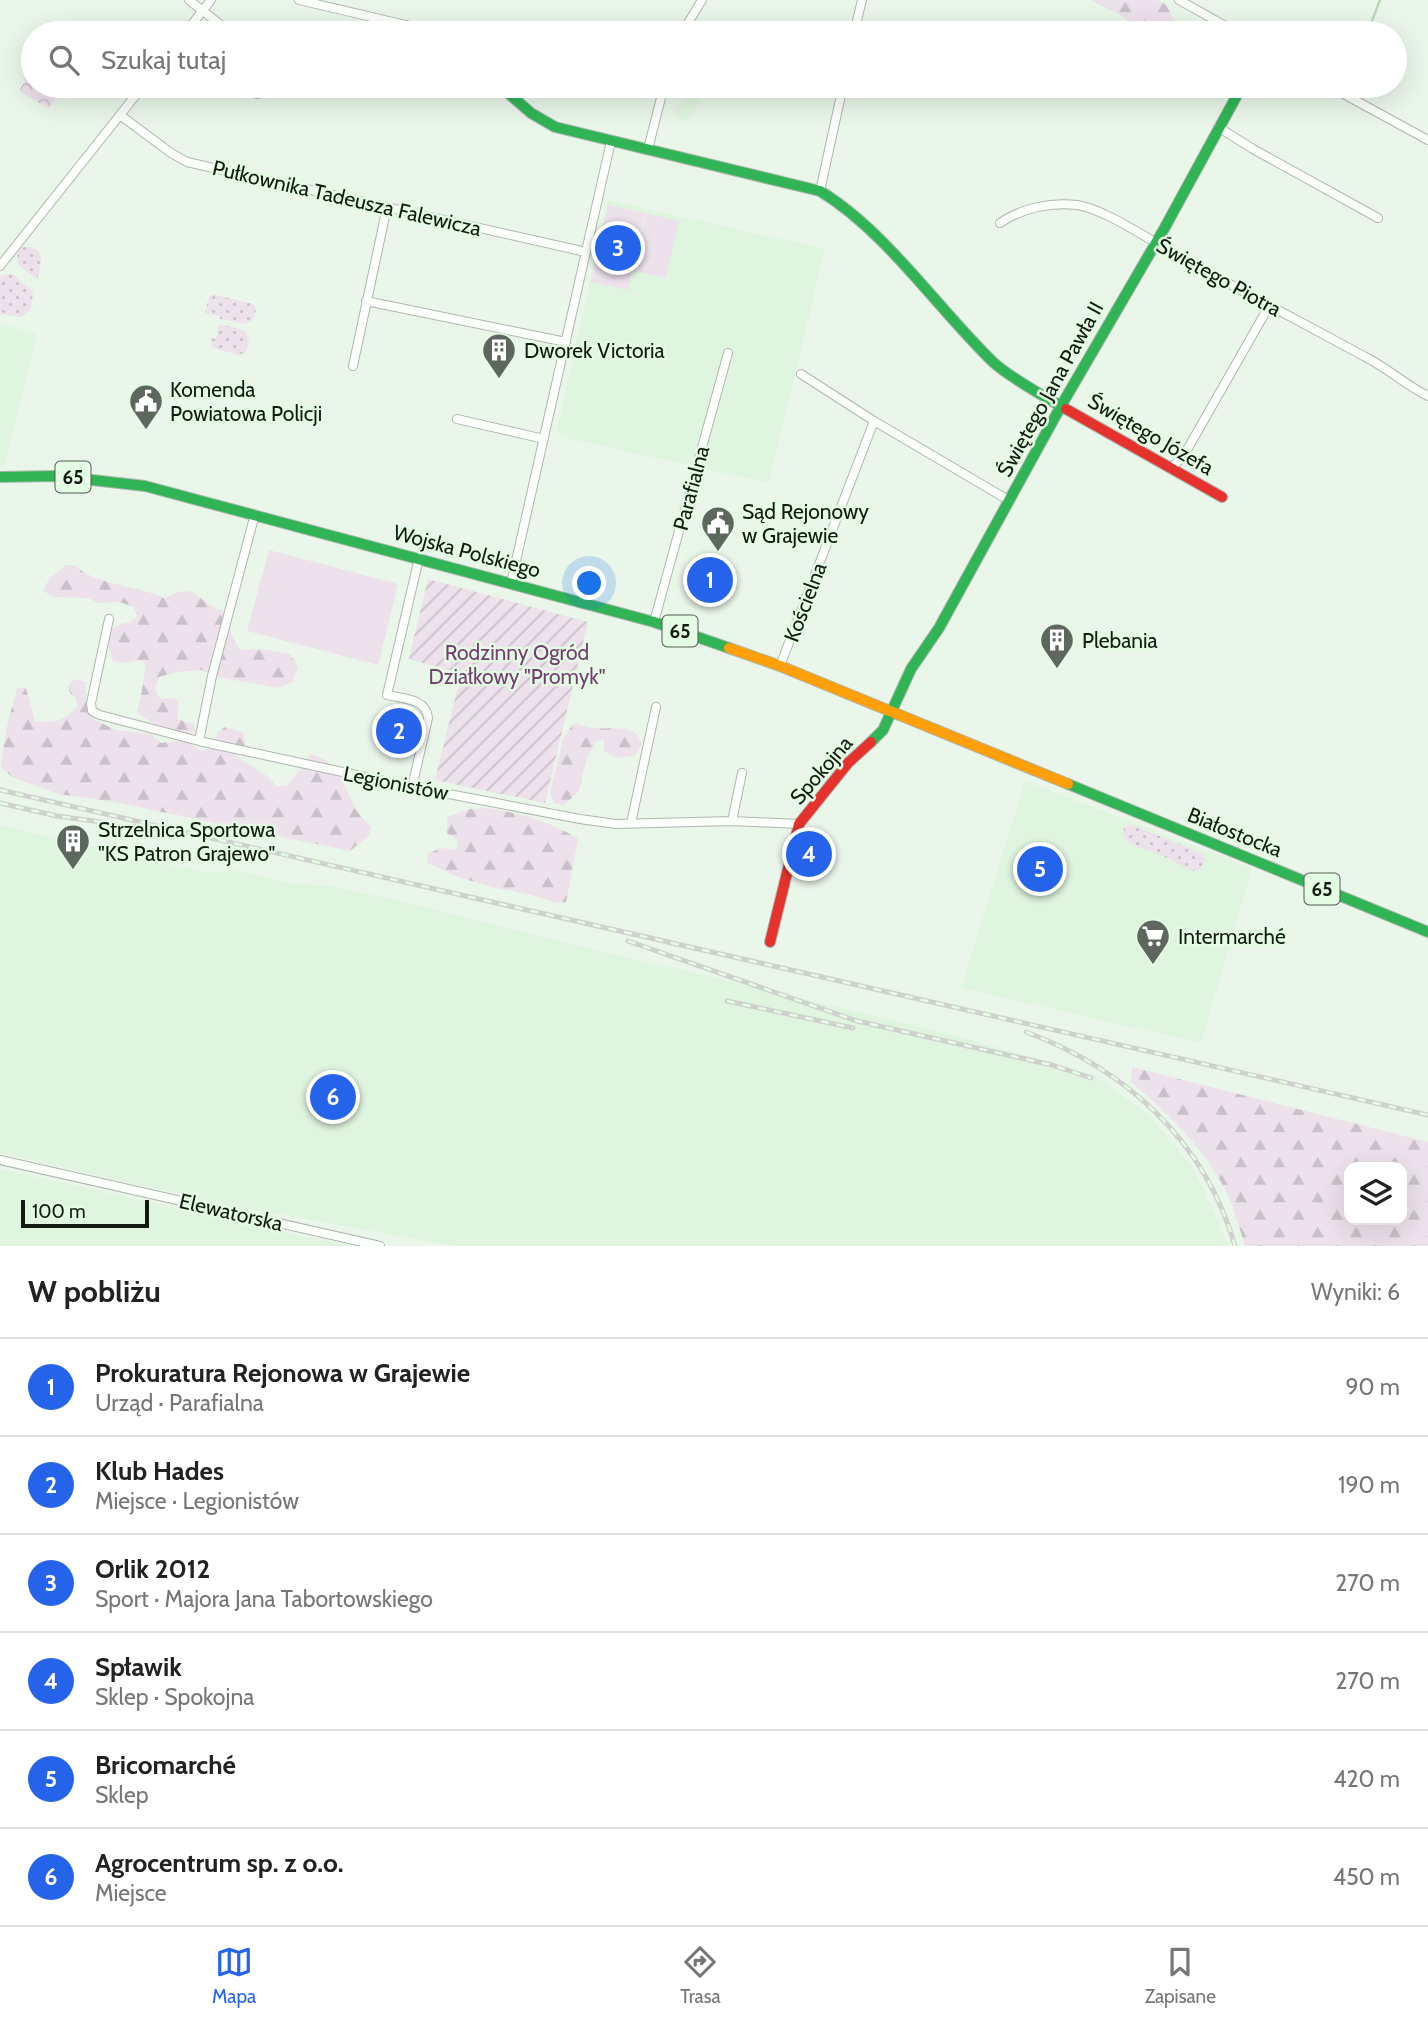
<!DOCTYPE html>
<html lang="pl">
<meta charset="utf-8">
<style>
body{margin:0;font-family:Cabin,sans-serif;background:#f2f2f2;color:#222}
.controls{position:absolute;right:21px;bottom:21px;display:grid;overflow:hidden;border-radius:14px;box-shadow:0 7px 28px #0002}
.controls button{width:63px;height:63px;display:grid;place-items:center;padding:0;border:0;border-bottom:2px solid #e0e0e0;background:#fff;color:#222;font:35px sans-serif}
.scale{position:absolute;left:21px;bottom:18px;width:128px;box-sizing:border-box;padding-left:7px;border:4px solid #121a12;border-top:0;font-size:19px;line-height:24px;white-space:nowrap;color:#121a12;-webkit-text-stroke:5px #e5fce4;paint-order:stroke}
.you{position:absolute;left:590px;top:584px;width:24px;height:24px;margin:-18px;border:5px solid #fff;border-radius:50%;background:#1a73e8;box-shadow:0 0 0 10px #1a73e833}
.badge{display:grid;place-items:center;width:46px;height:46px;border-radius:50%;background:#2563eb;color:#fff;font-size:23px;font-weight:700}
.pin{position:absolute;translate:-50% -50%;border:4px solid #fff;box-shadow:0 2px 7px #0006}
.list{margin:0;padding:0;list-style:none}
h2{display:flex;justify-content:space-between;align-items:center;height:91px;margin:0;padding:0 28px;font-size:30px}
h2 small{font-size:23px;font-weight:400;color:#767676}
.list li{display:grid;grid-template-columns:46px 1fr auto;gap:21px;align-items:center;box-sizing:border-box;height:98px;padding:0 28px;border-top:2px solid #e0e0e0}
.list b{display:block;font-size:26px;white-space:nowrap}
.list p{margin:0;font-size:23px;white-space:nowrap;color:#767676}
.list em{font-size:23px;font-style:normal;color:#767676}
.icon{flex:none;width:38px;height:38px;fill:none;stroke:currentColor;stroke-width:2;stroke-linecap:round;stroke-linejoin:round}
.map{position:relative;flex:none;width:1428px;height:1246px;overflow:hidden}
.search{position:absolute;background:#fff;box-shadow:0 7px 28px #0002;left:21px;right:21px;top:21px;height:77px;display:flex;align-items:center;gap:18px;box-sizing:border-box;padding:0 24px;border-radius:38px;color:#767676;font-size:26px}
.sheet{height:679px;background:#fff}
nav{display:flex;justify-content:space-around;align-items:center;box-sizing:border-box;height:98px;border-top:2px solid #e0e0e0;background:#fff;font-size:19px;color:#767676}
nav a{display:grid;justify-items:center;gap:4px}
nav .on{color:#2563eb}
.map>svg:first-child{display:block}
.built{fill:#e0f5df}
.grass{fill:url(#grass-dots)}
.forest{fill:url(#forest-firs);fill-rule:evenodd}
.park{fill:url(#park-crowns)}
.garden{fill:url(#garden-furrows)}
.pitch{fill:#ede1ec}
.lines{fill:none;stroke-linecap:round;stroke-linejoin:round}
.stream{stroke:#b8d8b6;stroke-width:2.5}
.street-casing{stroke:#aeb7ae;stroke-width:10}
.fast-casing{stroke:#aeb7ae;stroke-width:12}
.slow-casing{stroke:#aeb7ae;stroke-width:12}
.jam-casing{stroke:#aeb7ae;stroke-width:12}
.street{stroke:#fcfefc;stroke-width:8}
.fast{stroke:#30b455;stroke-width:10}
.slow{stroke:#ff9f0a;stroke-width:10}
.jam{stroke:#e5322d;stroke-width:10}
.rail-casing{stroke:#ced1ce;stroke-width:5}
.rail{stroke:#e5fce4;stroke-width:2.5;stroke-dasharray:8;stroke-linecap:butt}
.labels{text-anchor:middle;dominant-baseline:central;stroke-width:5;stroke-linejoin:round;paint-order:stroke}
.shield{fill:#e5fce4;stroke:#515e51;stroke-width:2}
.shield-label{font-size:19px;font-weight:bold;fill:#121a12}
.street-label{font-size:21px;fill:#121a12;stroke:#e5fce4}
.poi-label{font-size:21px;fill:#121a12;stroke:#e5fce4;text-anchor:start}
.park-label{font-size:21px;fill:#743e72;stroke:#e5fce4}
</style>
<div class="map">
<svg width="1428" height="1246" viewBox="0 0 1428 1246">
<defs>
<pattern id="grass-dots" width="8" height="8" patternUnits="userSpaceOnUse" patternTransform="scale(1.75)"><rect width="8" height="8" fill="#ede1ec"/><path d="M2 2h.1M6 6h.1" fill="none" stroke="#cac0c9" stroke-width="1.8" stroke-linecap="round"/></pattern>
<pattern id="forest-firs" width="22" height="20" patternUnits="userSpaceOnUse" patternTransform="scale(1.75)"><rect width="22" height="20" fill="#ede1ec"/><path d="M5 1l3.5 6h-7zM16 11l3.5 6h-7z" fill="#cac0c9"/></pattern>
<pattern id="park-crowns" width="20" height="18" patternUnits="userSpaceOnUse" patternTransform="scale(1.75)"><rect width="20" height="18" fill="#ede1ec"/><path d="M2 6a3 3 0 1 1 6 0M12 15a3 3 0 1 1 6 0" fill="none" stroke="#cac0c9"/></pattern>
<pattern id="garden-furrows" width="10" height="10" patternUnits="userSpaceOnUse" patternTransform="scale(1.75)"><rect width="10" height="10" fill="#ede1ec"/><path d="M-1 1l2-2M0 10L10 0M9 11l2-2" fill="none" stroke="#cac0c9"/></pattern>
</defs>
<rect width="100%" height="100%" fill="#eaf6ea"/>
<path class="built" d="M691 86H709L686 123 674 115Z
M608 200 825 249 769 483 562 437 557 429Z
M0 324 37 333 5 465H0Z
M1025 781 1252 869 1201 1043 961 988Z
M0 825 202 872 237 871 293 884 331 886 414 904 542 937 935 1030 1093 1074 1148 1114 1194 1169 1229 1246H454L223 1204 0 1153Z
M0 1169 348 1246H0Z"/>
<path class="grass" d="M21 247C47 244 42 264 37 280L17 263 18 249Z
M8 274 14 275 33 292 31 309 22 317 0 314V276Z
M212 294 253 304 256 310 252 321 246 324 220 319V316L205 313 209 297Z
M219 324 244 330 249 338 246 352 239 355 213 348 210 338 216 339Z
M1130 824 1203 854 1205 860 1200 870 1192 871 1159 854 1129 844V842L1123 836 1124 828Z"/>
<path class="forest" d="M1092 0H1159L1167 6 1175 23 1169 33H1136C1124 10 1112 14 1092 0Z
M66 565H74C98 586 136 585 165 598L178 592 191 591 215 609 224 611C232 627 229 637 241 650L262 649 290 654 298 667 292 682 278 688 218 677 202 670 176 672 159 677 155 689 160 699 173 698 179 702 177 719 194 724 195 733C180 736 147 724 137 711 142 696 143 681 146 665L141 660 126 663 113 661C104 642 105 623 130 623L137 616 134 607 119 602 98 603 88 598 54 597 43 591 49 579Z
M74 679 85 682 87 709 95 720 116 730 151 734 161 743 186 740 199 750 216 748 217 733 225 727 243 732 246 743 236 756 267 776 277 787 288 785 311 754C339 760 344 787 356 810 360 816 366 822 371 827L369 835 350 851 114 802 58 794 12 777 2 768 1 763 7 726 17 688H26L35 721C54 723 64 721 77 707L76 698 70 693 68 686Z
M574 723C581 725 589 728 597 728 613 730 635 723 642 744L634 756 616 758 604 751V739L596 742 586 760 579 791 564 805 554 803 550 794 563 739Z
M489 808C521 814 550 821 578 839L566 902 556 903 528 894 492 887 458 877 427 863 428 854 440 848 456 850 458 841 447 833V817L470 809Z
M1132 1067 1428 1142V1246H1245C1239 1227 1234 1206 1225 1189 1202 1146 1168 1113 1131 1082ZM1349 1167H1402V1220H1349Z"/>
<path class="park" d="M33 67V86H63L49 109 19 91Z"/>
<path class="garden" d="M428 579 588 622 545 803 435 780 460 679 458 673 409 659Z"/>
<path class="pitch" d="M608 205 645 213 628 290 591 282Z
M646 213 679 221 666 278 634 271Z
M269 550 398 584 378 665 247 631Z"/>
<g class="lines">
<path class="stream" d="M1370 26 1380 0"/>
<g class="street-casing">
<path id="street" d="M189 0 231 33
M299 0 440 33
M1179 0 1238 33
M185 33 211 0
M682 33 702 0
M854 33 862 0
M220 86 258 94
M1329 86 1428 140
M120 115 171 153 187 162 586 252
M1218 127 1253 149 1378 218
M648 149 664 86
M820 191 843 86
M1000 223C1022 208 1050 202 1077 205 1105 209 1151 241 1177 255 1241 291 1305 324 1369 359 1390 370 1407 386 1428 396
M0 266 143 86
M366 301 566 342
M353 366 387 207
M801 374 874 421 1010 501
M457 419 544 439
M1172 467 1183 457 1269 306
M511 583 611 141
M109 619 91 703 92 711 100 715 199 741 412 787 580 819 616 824 732 821 799 824
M654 622 728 353
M780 666 874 421
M199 741 212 676 255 514
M412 787 428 718C426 698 404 699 387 695L419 558
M732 821 742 773
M631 823 656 707
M0 1160 380 1246"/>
</g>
<g class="fast-casing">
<path id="fast" d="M500 86 531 113 555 127 820 191C886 231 937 308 993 362 1009 377 1045 397 1066 409
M0 477 57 476 145 486 654 622 729 648
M871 742 883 730 911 669 939 628 1061 406 1164 229 1242 86
M1068 784 1428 932"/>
</g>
<g class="slow-casing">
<path id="slow" d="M729 648 780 666 1068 784"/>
</g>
<g class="jam-casing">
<path id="jam" d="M1066 409 1222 497
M770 942 799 824 848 763 871 742"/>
</g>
<use href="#street" class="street"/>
<use href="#fast" class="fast"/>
<use href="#slow" class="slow"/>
<use href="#jam" class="jam"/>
<g class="rail-casing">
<path id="rail" d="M0 790 1428 1115
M0 803 57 816 101 822
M628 941 857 1021 1052 1065 1091 1078
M727 1001 853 1028
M1026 1032C1126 1069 1205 1141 1235 1246"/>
</g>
<use href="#rail" class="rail"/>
</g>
<defs>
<g id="building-pin" transform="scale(1.75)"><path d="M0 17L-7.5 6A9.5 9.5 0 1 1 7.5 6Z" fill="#5e675e" stroke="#e5fce4"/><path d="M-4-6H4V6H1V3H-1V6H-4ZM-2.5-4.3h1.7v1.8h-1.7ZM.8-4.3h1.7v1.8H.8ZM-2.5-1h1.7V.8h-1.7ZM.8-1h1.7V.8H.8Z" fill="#fff"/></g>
<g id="civic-pin" transform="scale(1.75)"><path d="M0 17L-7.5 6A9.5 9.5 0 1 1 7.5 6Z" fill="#5e675e" stroke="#e5fce4"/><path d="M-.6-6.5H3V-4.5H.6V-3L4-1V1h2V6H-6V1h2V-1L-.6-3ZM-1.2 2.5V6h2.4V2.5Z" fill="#fff"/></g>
<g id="supermarket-pin" transform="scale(1.75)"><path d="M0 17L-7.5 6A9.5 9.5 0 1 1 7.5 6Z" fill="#5e675e" stroke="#e5fce4"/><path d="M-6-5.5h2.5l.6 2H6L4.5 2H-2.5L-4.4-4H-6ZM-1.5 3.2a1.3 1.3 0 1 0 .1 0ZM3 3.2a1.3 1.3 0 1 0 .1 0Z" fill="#fff"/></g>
</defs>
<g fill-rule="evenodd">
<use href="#building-pin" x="499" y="350"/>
<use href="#civic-pin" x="146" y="401"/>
<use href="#civic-pin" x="718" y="523"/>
<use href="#building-pin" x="1057" y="640"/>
<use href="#building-pin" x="73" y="841"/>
<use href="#supermarket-pin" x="1153" y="936"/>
</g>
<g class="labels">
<g class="shield">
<rect x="55.5" y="461.5" width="35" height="31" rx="5"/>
<rect x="662.5" y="615.5" width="35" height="31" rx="5"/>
<rect x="1304.5" y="873.5" width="35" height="31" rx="5"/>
</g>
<g class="shield-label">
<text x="73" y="477">65</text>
<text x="680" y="631">65</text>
<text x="1322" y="889">65</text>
</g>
<g class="street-label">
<text transform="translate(347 198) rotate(13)">Pułkownika Tadeusza Falewicza</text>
<text transform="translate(1219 277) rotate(29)">Świętego Piotra</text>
<text transform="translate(1050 389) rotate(-61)">Świętego Jana Pawła II</text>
<text transform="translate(1151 434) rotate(30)">Świętego Józefa</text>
<text transform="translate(691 488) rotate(-75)">Parafialna</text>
<text transform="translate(467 551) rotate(15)">Wojska Polskiego</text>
<text transform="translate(805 602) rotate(-69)">Kościelna</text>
<text transform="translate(821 770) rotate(-49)">Spokojna</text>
<text transform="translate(396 783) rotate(11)">Legionistów</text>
<text transform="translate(1235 832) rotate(22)">Białostocka</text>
<text transform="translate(231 1212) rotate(13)">Elewatorska</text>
</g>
<g class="poi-label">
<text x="524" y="350">Dworek Victoria</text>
<text x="170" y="389">Komenda<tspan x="170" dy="24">Powiatowa Policji</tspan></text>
<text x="742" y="511">Sąd Rejonowy<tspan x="742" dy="24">w Grajewie</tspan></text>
<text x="1082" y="640">Plebania</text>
<text x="98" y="829">Strzelnica Sportowa<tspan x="98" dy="24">"KS Patron Grajewo"</tspan></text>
<text x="1178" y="936">Intermarché</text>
</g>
<g class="park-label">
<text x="517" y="652">Rodzinny Ogród<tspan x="517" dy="24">Działkowy "Promyk"</tspan></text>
</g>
</g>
</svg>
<div class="controls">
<button><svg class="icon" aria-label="layers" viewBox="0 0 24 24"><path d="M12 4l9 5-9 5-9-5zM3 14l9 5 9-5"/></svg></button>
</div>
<div class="scale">100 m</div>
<div class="you"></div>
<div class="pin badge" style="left:710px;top:580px">1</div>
<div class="pin badge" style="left:399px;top:731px">2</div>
<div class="pin badge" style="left:618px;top:248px">3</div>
<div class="pin badge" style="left:809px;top:854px">4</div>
<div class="pin badge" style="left:1040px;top:869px">5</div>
<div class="pin badge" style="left:333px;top:1097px">6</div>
<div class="search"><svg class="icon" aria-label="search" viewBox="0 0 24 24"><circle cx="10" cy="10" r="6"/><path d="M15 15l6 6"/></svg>Szukaj tutaj</div>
</div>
<section class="sheet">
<h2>W pobliżu<small>Wyniki: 6</small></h2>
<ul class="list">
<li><span class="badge">1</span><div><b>Prokuratura Rejonowa w Grajewie</b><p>Urząd · Parafialna</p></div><em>90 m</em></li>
<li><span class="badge">2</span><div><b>Klub Hades</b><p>Miejsce · Legionistów</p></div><em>190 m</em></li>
<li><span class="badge">3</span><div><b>Orlik 2012</b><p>Sport · Majora Jana Tabortowskiego</p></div><em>270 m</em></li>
<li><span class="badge">4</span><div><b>Spławik</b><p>Sklep · Spokojna</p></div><em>270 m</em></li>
<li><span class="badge">5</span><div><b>Bricomarché</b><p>Sklep</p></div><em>420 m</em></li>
<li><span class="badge">6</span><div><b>Agrocentrum sp. z o.o.</b><p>Miejsce</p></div><em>450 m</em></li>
</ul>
</section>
<nav>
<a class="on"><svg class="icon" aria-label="map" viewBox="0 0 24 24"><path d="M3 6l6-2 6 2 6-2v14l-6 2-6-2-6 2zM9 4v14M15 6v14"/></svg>Mapa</a>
<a><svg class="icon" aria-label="directions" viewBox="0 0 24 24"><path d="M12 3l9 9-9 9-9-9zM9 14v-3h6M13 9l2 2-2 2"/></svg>Trasa</a>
<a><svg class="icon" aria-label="saved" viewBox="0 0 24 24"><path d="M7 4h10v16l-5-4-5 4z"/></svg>Zapisane</a>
</nav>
